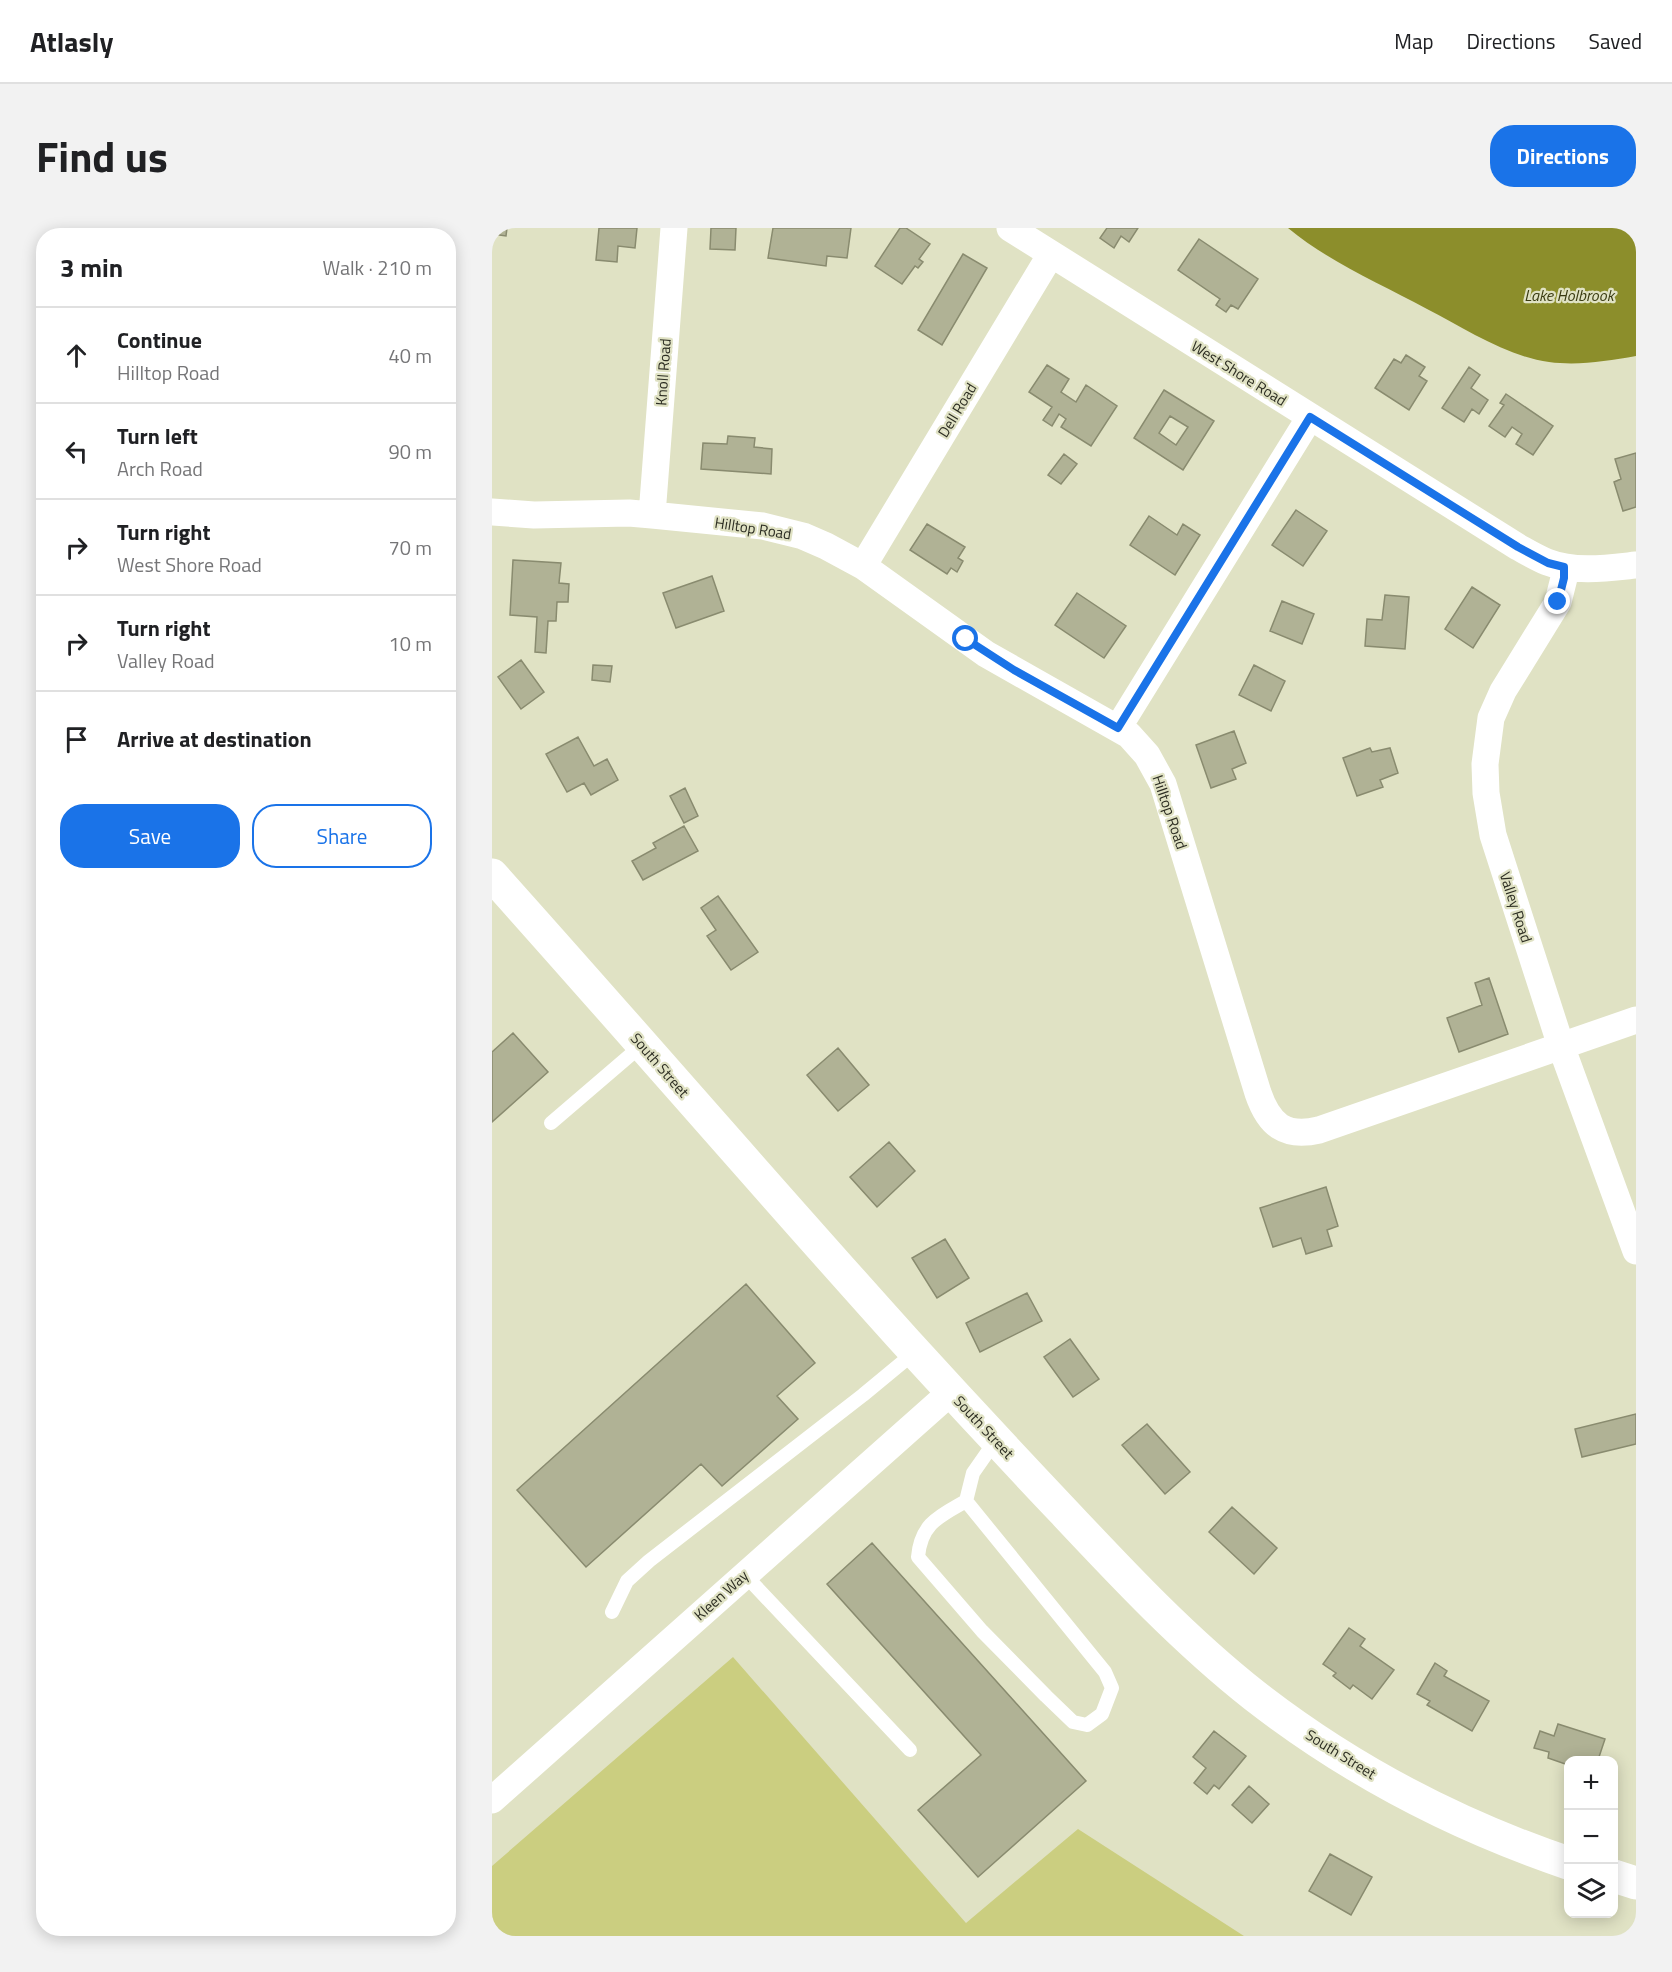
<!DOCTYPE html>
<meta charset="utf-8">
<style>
body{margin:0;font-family:"Titillium Web",sans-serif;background:#f2f2f2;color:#202124}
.controls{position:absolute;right:18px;bottom:18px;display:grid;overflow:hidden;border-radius:12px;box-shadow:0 3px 15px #0003}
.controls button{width:54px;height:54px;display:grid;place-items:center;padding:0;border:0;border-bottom:2px solid #e0e0e0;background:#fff;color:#202124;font:30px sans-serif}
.stop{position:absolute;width:18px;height:18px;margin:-14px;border:4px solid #1a73e8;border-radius:50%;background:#fff}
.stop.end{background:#1a73e8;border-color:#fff;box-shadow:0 2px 6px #0008}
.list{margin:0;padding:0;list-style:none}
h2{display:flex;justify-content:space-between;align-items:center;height:78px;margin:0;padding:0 24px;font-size:26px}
h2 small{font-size:20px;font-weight:400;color:#757577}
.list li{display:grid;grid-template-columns:39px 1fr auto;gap:18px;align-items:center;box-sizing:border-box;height:96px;padding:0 24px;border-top:2px solid #e0e0e0}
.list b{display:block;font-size:22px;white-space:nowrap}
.list p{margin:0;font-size:20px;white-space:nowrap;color:#757577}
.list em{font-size:20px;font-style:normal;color:#757577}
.actions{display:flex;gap:12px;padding:18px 24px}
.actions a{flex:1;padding:14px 0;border:2px solid #1a73e8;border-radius:24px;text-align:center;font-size:21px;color:#1a73e8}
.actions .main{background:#1a73e8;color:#fff}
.icon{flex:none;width:33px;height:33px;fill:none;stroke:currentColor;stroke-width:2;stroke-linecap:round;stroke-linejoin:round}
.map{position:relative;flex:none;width:1144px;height:1708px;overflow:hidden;border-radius:24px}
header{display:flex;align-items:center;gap:36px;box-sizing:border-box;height:84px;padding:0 30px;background:#fff;border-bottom:2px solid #e0e0e0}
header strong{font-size:28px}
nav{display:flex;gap:33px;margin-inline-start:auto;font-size:21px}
.intro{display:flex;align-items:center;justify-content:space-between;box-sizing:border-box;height:144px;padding:0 36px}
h1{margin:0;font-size:42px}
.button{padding:15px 27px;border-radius:24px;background:#1a73e8;color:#fff;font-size:21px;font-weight:700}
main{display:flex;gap:36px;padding:0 36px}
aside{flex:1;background:#fff;border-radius:24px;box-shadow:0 3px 15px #0003}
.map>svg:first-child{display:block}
.green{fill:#cbce80}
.water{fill:#8c8e2b}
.building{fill:#b0b295;stroke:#898b6f;stroke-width:1.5;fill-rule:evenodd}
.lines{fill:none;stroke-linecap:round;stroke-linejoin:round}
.lane{stroke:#fff;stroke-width:14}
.street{stroke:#fff;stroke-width:27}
.secondary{stroke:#fff;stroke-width:33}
.route{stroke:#1a73e8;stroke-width:8}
.labels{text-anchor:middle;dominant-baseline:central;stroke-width:4.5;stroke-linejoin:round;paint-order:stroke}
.street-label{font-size:15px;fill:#2c2d22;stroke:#e0e2c4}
.water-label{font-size:16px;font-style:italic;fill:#393a11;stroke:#e0e2c4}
</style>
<header>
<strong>Atlasly</strong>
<nav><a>Map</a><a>Directions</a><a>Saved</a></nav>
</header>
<div class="intro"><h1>Find us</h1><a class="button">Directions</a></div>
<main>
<aside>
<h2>3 min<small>Walk · 210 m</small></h2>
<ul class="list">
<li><svg class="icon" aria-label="ahead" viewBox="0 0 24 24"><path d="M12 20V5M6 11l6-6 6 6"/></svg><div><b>Continue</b><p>Hilltop Road</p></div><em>40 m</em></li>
<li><svg class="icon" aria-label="left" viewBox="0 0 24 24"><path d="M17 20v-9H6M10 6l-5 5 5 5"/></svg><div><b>Turn left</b><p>Arch Road</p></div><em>90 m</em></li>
<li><svg class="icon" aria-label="right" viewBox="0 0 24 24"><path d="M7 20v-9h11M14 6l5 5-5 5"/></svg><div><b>Turn right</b><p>West Shore Road</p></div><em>70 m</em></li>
<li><svg class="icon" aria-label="right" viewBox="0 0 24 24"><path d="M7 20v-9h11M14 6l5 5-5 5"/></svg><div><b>Turn right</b><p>Valley Road</p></div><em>10 m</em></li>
<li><svg class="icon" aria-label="arrive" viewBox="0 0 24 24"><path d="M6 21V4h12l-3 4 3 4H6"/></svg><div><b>Arrive at destination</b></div></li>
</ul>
<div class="actions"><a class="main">Save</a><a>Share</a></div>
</aside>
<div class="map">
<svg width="1144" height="1708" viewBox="0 0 1144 1708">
<rect width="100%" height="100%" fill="#e0e2c4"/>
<path class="green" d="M241 1429 474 1695 586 1601 752 1708H11L0 1703V1638Z"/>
<path class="water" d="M796 0H1144V128C1115 133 1086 138 1057 134 1016 129 972 100 935 81 889 56 837 34 796 0Z"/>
<path class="building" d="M0 0H15L14 8 0 6Z
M107 0H145L143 20 126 18 125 34 104 32Z
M219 0H244L243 22 218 21Z
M281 0H359L355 30 335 28 334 38 276 30Z
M408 0H414L438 16 427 31 431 34 426 40 423 38 410 56 383 38Z
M615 0H614H646L637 14 629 8 622 20 608 10Z
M707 11 766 51 746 81 739 77 734 84 724 77 728 71 686 42Z
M471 26 495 40 450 117 426 102Z
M914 127 933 139 927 148 935 153 917 182 883 160 902 131 909 135Z
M555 137 577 151 569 164 584 174 594 157 625 178 599 218 569 199 574 191 567 186 560 198 551 192 560 179 537 164Z
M977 139 988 147 979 160 996 172 987 186 980 181 972 194 950 180Z
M672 162 722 193 691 242 642 210ZM678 188 696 199 684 217 667 205Z
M1014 166 1061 198 1041 227 1024 216 1030 206 1020 199 1013 209 997 198 1012 177 1008 175Z
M236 208 263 210 262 219 280 221 279 246 209 241 211 215 235 216Z
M1144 225V279L1131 283 1122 254 1129 251 1123 231Z
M572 226 585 236 569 256 556 247Z
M804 282 835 303 811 338 780 317Z
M657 288 685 307 691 296 708 307 683 347 638 317Z
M435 296 473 319 466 330 471 333 465 344 459 340 455 346 418 322Z
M21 332 69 335 67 355 77 356 76 374H65L64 393H56L54 425 43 424 45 389 18 387Z
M220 348 232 383 184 400 171 365Z
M980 359 1008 377 981 420 953 401Z
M585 365 634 398 612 430 563 397Z
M893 367 917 369 913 421 873 418 875 391 890 392Z
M790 373 822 386 810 416 778 403Z
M29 432 52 464 29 481 6 449Z
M101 437 120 438 118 454 100 452Z
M762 437 793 453 779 483 747 467Z
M742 503 754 535 740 541 744 551 719 560 704 517Z
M86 509 102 538 115 531 126 552 99 567 92 555 75 564 54 526Z
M878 520 880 524 898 520 906 545 888 552 891 559 865 568 851 530Z
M193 560 206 588 192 595 178 568Z
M192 598 206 623 151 652 140 633 164 620 161 615Z
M226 668 266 724 239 742 215 708 224 702 209 680Z
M997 750 1016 806 967 824 955 790 990 777 983 755Z
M21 805 56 844 0 894V824Z
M346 820 377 857 346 883 315 847Z
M397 914 423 943 385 979 358 949Z
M834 959 846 998 835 1002 840 1018 814 1026 809 1010 781 1019 768 980Z
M453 1011 477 1050 445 1070 420 1030Z
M254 1056 323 1135 285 1168 306 1191 230 1258 209 1236 94 1339 25 1262Z
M535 1065 550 1093 488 1124 474 1095Z
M578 1111 607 1151 581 1169 552 1129Z
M1144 1186V1216L1090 1229 1083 1201Z
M655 1196 698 1244 673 1266 630 1217Z
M740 1279 785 1320 762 1346 717 1304Z
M380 1315 594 1553 486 1649 426 1582 489 1527 335 1356Z
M857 1400 873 1411 868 1418 902 1442 880 1471 861 1457 858 1461 841 1448 844 1445 831 1436Z
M943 1435 955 1443 952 1448 997 1473 980 1503 935 1477 938 1473 925 1466Z
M1066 1496 1113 1511 1106 1532H1076V1537L1056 1530 1057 1524 1042 1520 1048 1503 1062 1508Z
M722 1503 754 1528 727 1561 722 1557 715 1566 702 1555 714 1540 701 1529Z
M757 1558 777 1576 760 1595 740 1577Z
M838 1626 880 1649 859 1687 817 1663Z"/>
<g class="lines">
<path class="lane" d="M59 895 150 817
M474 1273C448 1288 429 1295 426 1329L490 1403 554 1468 581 1494 595 1497 610 1486 620 1460 613 1444 474 1273 481 1245 504 1212
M252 1346 418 1522
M120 1384 135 1353 157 1333 371 1167 423 1124"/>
<path class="street" d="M518 0 1026 319C1035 324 1045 330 1055 334 1083 345 1116 340 1144 337
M0 284 42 287 137 285 160 287 271 298 311 308 334 318 371 338 494 426 637 507 655 527 671 556 766 865C777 897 793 910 827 902L1144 792
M160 287 182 0
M371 338 559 26
M1072 339V350L1066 374 1011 463 999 490 993 536 994 565 1001 607 1069 818 1144 1023
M626 500 818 189
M0 1572 459 1164"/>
<path class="secondary" d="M0 647C139 802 275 960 414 1114 466 1171 518 1227 571 1283 632 1348 693 1413 763 1468 857 1541 964 1597 1076 1635
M1122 1648 1144 1655"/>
</g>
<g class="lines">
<path class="route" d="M474 411 522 442 626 500 818 189 1026 319 1056 335 1072 339V350L1066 374"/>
</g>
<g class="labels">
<g class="street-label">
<text transform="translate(171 144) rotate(-86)">Knoll Road</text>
<text transform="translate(747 145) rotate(32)">West Shore Road</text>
<text transform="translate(465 182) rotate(-59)">Dell Road</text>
<text transform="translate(261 300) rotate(9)">Hilltop Road</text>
<text transform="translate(678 584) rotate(71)">Hilltop Road</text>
<text transform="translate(1024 679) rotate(72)">Valley Road</text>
<text transform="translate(168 837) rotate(49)">South Street</text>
<text transform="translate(492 1199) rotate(47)">South Street</text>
<text transform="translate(229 1367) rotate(-42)">Kleen Way</text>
<text transform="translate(849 1526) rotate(32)">South Street</text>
</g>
<g class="water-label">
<text x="1077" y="67">Lake Holbrook</text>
</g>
</g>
</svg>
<div class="controls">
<button>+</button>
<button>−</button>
<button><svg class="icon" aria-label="layers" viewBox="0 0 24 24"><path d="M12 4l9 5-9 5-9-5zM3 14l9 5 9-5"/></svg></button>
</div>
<div class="stop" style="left:474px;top:411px"></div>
<div class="stop end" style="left:1066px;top:374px"></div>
</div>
</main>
